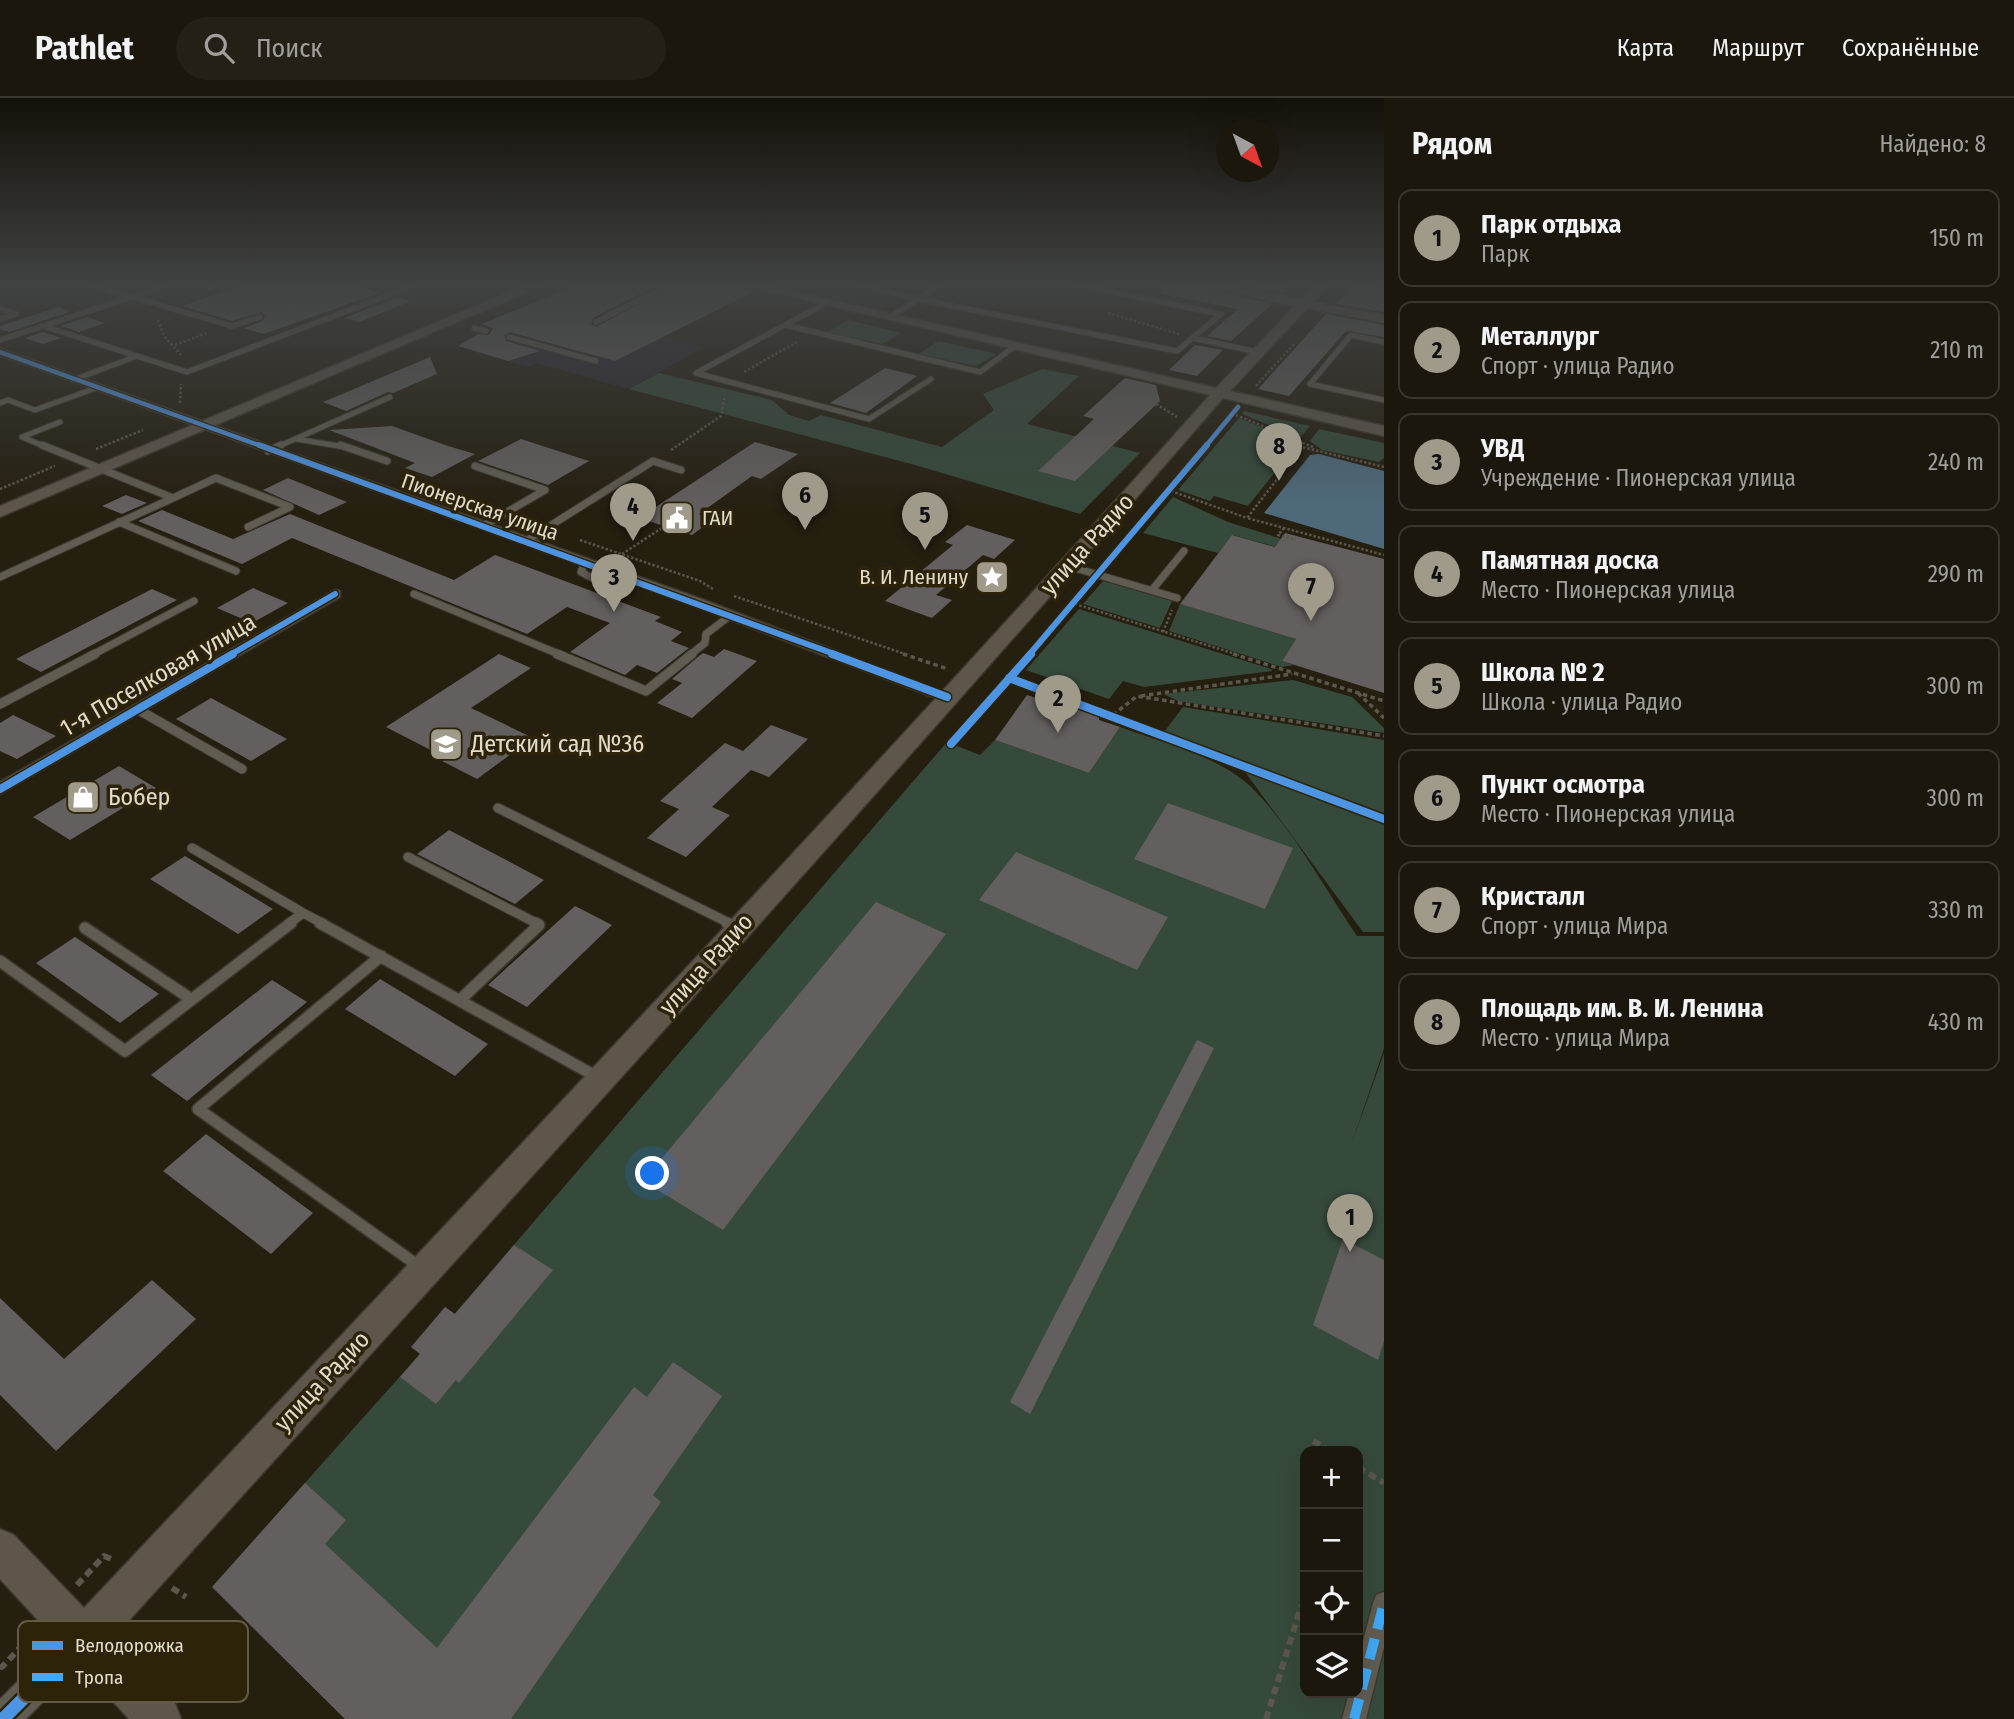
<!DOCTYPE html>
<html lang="ru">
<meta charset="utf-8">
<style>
body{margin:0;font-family:"Fira Sans Condensed",sans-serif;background:#252015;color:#f1f3f6}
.controls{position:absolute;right:21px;bottom:21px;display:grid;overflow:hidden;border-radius:14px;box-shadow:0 7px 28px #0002}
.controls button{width:63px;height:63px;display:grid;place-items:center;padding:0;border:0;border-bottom:2px solid #3a362d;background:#1c170c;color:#f1f3f6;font:35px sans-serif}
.compass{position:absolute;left:1216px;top:21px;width:63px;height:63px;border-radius:50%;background:#1c170c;box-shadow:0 7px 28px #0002;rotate:139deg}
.you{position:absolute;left:653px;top:1076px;width:24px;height:24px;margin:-18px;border:5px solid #fff;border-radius:50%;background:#1a73e8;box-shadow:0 0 0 10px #1a73e833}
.badge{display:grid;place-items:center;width:46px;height:46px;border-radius:50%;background:#a09a8a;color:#111;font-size:23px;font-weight:700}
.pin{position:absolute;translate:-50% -58px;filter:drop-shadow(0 2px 4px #0008)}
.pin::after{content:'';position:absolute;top:37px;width:24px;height:21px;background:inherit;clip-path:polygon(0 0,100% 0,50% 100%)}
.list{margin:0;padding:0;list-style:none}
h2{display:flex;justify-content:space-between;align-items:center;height:91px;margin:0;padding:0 28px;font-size:30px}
h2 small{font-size:23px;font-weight:400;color:#a09f9d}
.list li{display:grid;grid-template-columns:46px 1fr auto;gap:21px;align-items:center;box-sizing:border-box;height:98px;margin:0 14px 14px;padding:0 14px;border:2px solid #3a362d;border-radius:14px}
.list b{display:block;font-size:26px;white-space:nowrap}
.list p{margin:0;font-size:23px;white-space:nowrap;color:#a09f9d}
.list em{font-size:23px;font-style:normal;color:#a09f9d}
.icon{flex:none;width:38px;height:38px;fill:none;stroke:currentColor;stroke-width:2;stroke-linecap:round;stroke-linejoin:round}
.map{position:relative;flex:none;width:1384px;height:1621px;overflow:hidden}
header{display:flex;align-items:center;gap:42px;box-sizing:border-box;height:98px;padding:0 35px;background:#1c170c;border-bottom:2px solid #3a362d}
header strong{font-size:33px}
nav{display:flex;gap:38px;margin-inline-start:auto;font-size:24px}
.search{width:490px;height:63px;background:#252015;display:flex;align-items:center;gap:18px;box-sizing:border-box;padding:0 24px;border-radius:38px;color:#a09f9d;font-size:26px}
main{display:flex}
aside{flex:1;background:#1c170c}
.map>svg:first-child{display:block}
.industrial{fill:#2d2833}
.green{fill:#364a3b;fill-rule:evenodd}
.water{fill:#4e6a7a}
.building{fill:#625f5e}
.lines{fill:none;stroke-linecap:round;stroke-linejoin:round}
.service-far3-casing{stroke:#3c382e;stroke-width:7}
.service-far2-casing{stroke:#3c382e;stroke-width:9}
.service-far1-casing{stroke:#3c382e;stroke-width:11}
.service-casing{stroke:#3c382e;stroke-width:14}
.pedestrian-casing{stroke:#3c382e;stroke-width:3}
.minor-casing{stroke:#3c382e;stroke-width:3}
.secondary-casing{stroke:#3c382e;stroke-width:3}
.path-far2{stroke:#5b574d;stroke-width:2.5;stroke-dasharray:2.5 2;stroke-linecap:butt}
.path-far1{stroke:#5b574d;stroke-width:3.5;stroke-dasharray:4.5 3.5;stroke-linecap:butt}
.path{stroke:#5b574d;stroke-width:6;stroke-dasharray:8 5;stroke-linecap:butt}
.service-far3{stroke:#605c51;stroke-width:5}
.service-far2{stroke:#605c51;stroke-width:7}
.service-far1{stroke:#605c51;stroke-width:9}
.service{stroke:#605c51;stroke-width:11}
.pedestrian{fill:#605c51;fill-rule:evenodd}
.minor{fill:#605c51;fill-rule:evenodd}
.secondary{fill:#5e564b;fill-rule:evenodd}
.quiet{stroke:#3fa9f5;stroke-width:10;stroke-dasharray:21 10;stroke-linecap:butt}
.cycleway-far3-casing{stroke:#2d2308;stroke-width:7}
.cycleway-far2-casing{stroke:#2d2308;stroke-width:9}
.cycleway-far1-casing{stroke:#2d2308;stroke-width:11}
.cycleway-casing{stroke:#2d2308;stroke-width:18}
.cycleway-far3{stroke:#4d94e3;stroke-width:4.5}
.cycleway-far2{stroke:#4d94e3;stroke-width:6}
.cycleway-far1{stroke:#4d94e3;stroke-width:8}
.cycleway{stroke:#4d94e3;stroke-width:13}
.labels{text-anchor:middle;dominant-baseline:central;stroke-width:7;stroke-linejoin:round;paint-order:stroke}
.far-street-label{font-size:21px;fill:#e2dccc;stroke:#2d2308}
.far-poi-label{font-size:21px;fill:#e2dccc;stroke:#2d2308;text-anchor:start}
.street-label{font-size:24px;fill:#e2dccc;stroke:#2d2308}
.poi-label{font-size:24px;fill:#e2dccc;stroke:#2d2308;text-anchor:start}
.key{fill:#2d2308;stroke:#635a43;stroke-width:2}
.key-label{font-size:19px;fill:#e2dccc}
</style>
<header>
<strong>Pathlet</strong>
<div class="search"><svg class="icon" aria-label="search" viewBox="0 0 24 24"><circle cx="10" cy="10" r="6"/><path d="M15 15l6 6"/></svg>Поиск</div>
<nav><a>Карта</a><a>Маршрут</a><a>Сохранённые</a></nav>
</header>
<main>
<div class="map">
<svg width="1384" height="1621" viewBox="0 0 1384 1621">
<rect width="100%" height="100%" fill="#251f10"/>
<path class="industrial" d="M575 219 704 249 629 291 536 265 528 269 508 263 533 256 496 245 516 236 528 240Z"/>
<path class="green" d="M848 222 902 235 882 246 827 234Z
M938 243 997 256 976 268 919 256Z
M1042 271 1079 278 1027 326 1140 355 1080 416 915 367 629 291 659 275 772 302 789 317 809 323 821 317 942 349 994 312 983 296Z
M1244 313 1310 328 1300 340 1242 316Z
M1239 320 1299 344 1248 408 1214 398 1210 403 1178 392Z
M1319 331 1384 345V360L1379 364 1322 352 1310 343Z
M1173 399 1228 424 1317 452 1312 459 1233 437 1218 455 1143 435Z
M1103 483 1172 503 1160 530 1083 506Z
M1180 506 1296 541 1282 563 1294 567 1282 569 1169 533Z
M1079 511 1271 571 1272 573 1144 589 1123 583 1109 601 1026 572Z
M1293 582 1352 599 1384 630V635L1178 603 1164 596Z
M1183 609 1384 642V718L1164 634Z
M1120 629C1163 645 1217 657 1251 689 1292 729 1325 791 1357 838H1384V951L1349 1053 1384 955V1621H345L212 1489 420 1256 947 644 980 657 995 642 1089 675ZM1305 1353H1358V1595H1305Z
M1242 670 1384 725V834H1363Z"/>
<path class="water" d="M1319 356 1384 373V451L1264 415 1310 357Z"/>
<path class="building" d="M246 186H354L379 195 264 236 243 230 263 223 265 218 262 214 232 223 182 208Z
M578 186H659L593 220 591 226 596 229 676 186H736L755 193 615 263 510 234 504 237 506 243 540 253 508 263 458 248 478 236 489 237 493 230 482 226Z
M1163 186H1193L1272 206 1231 243 1207 238 1238 211 1162 196Z
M1239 186H1293L1283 195Z
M1356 186 1384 191V214L1336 206Z
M397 200 411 203 359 224 344 220Z
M59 209 70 214 9 234 0 231V228Z
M1326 216 1384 227V239L1346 233 1289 298 1258 291Z
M87 219 105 225 79 234 60 228Z
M43 234 62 240 43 246 25 240Z
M1195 247 1223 252 1197 278 1169 272Z
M430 259 437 276 393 295 388 294 346 313 323 304Z
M885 270 917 278 866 315 830 305Z
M1125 280 1156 287 1160 303 1075 383 1038 373 1094 321 1083 318Z
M392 328 448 348 475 356 432 379 405 370 415 365 329 332Z
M521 341 589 363 548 387 478 363Z
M755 344 798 356 761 381 752 378 699 416 715 420 692 437 639 420Z
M288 380 347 404 319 417 263 392Z
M126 397 147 405 122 416 102 408Z
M162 412 233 441 290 416 454 482 495 457 661 519 655 523 682 534 671 543 689 550 657 575 637 567 625 577 570 554 610 525 567 509 527 536 292 440 242 466 138 423Z
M967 427 1015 442 994 461 983 457 936 497 952 502 932 520 885 503 953 447 945 444Z
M1285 435 1384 461V595L1282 563 1296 541 1180 506 1232 437 1275 449Z
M253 490 288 505 252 525 217 510Z
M152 491 177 502 41 574 16 561Z
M724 551 757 563 692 620 657 605 682 585 672 581 699 558 703 555 714 559Z
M499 556 531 570 471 610 533 640 477 681 442 663 446 660 386 629Z
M1027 597 1049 604 1057 600 1099 615V622L1120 629 1089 675 995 642Z
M211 600 287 641 251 663 176 621Z
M13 617 56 638 17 661 0 653V625Z
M771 627 808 641 769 679 751 672 712 709 730 717 686 759 647 740 679 711 660 703 725 645 743 653Z
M119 668 156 690 70 742 33 719Z
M1168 705 1293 750 1265 811 1134 761Z
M449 732 544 782 515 806 417 756Z
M1016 754 1168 819 1137 872 979 802Z
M185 758 273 811 238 836 150 781Z
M876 804 946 836 723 1132 643 1083Z
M575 808 612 827 527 909 488 887Z
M75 839 159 896 120 925 36 865Z
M380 881 488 946 455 978 345 911Z
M272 882 307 904 187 1003 151 977Z
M1197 942 1214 950 1030 1316 1010 1304Z
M206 1036 313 1115 271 1156 163 1073Z
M1343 1141 1384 1162V1243L1378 1262 1313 1227Z
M514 1147 553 1172 459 1285 456 1282 436 1306 400 1279 420 1256 411 1249 445 1209 455 1216Z
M152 1182 196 1221 56 1353 0 1297V1200L64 1261Z
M673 1264 722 1298 653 1397 661 1404 511 1621H345L212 1489 305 1385 346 1422 325 1446 437 1550 634 1289 647 1299Z"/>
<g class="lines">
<g class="service-far3-casing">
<path id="service-far3" d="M88 186 232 228 260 219
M858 186 918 201 940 186
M210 190 219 186
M825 206 785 227 980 274 1014 249
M0 211 16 216 0 221
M889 220 918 201 1177 253 1221 216 1073 186
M596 224 671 186
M785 227 696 275 869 321 931 281
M43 228 187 274 418 186
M474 230 486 233
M509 239 596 263
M1193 240 1258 254
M0 242 172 186
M1384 244 1351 237 1310 286 1384 302
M73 282 137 258
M0 305 8 302 35 312 96 290
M296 341 345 349
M46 349 22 339 60 324
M277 349 390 299"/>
</g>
<g class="service-far2-casing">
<path id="service-far2" d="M340 347 387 363
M268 353 281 347
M475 368 545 392 483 428
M173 400 216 380 290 409 248 429
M119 424 236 473
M526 443 653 363 681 372
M585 464 581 474 596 482 631 480
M1068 468 1177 500
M0 479 173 400 42 347
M1152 492 1184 453
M414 496 561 557
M92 557 194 503
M690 557 705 545 706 536 731 517"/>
</g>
<g class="service-far1-casing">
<path id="service-far1" d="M557 556 646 593 692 556
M0 606 95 556
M137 611 242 671
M498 710 731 826
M192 750 303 815 288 826
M408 759 538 826
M303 815 324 826"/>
</g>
<g class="service-casing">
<path id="service" d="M320 825 599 980
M727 825 738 830
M85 830 191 901
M381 858 198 1011 420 1169
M0 863 125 953 291 825
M460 902 539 827 535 825"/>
</g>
<g class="pedestrian-casing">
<path id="pedestrian" d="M1384 1494V1549L1366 1621H1342L1349 1595H1358V1562L1373 1505 1376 1497Z"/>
</g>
<g class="minor-casing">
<path id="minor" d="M0 251 704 502 955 599 953 602H941L694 508 0 257Z
M335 492 340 493V499L0 696V684Z
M83 1525 94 1530 99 1541 94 1552 26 1621H0V1601L72 1530Z"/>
</g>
<g class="secondary-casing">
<path id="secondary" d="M528 186H546L0 419V408Z
M738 186H762L1216 290 1295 208 1195 186H1223L1301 201 1316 186H1329L1313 204 1384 217V225L1307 210 1230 293 1384 328V338L1223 300C860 720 486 1129 113 1540L175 1605 181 1621H129L0 1481V1431L14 1437 84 1510C462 1109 843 709 1210 297Z"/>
</g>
<path class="path-far2" d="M708 186 728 191
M1171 186 1187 190
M327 196 339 200
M1108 215 1179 236
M273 218 329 202
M158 222 164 238 181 257
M175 247 207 235
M744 274 797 244
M1256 288 1295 245
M180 305 181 286
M1156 306 1177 319
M1236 317 1315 350
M96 351 143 332
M671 352 721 318 725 297
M1384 369 1302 349 1247 420 1384 457
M0 391 55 368
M1171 393 1247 420
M1284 430 1278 437 1296 442
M580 442 700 483 713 491
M622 456 665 428
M734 498 908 557
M1075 506 1239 557
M1163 534 1172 512"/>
<path class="path-far1" d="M903 556 948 571
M1233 556 1384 603
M1358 595 1384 620
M1141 598 1292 576
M1113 617 1137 598 1384 638"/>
<path class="path" d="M1313 1343 1331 1353
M1358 1369 1384 1385
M77 1487 104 1458 114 1462
M172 1490 186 1499
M0 1567 2 1569 34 1535
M1266 1621 1301 1509H1305"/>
<use href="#service-far3" class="service-far3"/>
<use href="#service-far2" class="service-far2"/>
<use href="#service-far1" class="service-far1"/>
<use href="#service" class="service"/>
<use href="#pedestrian" class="pedestrian"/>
<use href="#minor" class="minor"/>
<use href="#secondary" class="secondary"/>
<path class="quiet" d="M1354 1621 1384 1505"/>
<g class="cycleway-far3-casing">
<path id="cycleway-far3" d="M0 254 264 349
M1205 349 1238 309"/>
</g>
<g class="cycleway-far2-casing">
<path id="cycleway-far2" d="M259 347 837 557
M230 557 335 496
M1029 557 1207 347"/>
</g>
<g class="cycleway-far1-casing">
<path id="cycleway-far1" d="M832 556 947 599
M1009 580 1384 721
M951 646 1031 556
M0 691 233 556"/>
</g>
<g class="cycleway-casing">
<path id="cycleway" d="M3 1621 83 1541"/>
</g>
<use href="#cycleway-far3" class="cycleway-far3"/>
<use href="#cycleway-far2" class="cycleway-far2"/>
<use href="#cycleway-far1" class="cycleway-far1"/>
<use href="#cycleway" class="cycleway"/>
</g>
<linearGradient id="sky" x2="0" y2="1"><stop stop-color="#141109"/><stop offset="0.45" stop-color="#404242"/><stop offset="1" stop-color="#404242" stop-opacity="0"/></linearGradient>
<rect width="1384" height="413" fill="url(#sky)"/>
<defs>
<g id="civic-square" transform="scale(1.75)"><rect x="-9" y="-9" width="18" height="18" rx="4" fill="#a09a8a" stroke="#2d2308"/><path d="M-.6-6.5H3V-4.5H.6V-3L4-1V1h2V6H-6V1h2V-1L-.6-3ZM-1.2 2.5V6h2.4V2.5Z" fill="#fff"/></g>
<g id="sight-square" transform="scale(1.75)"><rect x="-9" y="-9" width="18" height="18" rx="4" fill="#a09a8a" stroke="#2d2308"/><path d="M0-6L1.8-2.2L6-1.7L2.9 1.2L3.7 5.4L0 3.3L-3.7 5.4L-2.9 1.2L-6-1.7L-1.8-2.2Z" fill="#fff"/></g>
<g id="school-square" transform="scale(1.75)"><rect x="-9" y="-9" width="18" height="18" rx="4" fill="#a09a8a" stroke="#2d2308"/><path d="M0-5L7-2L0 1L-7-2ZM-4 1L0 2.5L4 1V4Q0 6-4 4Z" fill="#fff"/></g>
<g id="shop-square" transform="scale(1.75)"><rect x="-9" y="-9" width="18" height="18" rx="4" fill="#a09a8a" stroke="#2d2308"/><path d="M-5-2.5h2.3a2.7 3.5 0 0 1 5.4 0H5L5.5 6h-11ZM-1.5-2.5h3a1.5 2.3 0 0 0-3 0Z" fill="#fff"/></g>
</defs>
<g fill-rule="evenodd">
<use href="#civic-square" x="677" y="420"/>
<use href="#sight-square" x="992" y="479"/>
<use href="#school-square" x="446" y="646"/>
<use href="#shop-square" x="83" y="699"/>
</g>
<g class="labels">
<g class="far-street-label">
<text transform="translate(480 409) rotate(19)">Пионерская улица</text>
</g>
<g class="far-poi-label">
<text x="702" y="420">ГАИ</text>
<text x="968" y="479" text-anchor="end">В. И. Ленину</text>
</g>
<g class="street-label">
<text transform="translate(1087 446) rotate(-48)">улица Радио</text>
<text transform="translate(158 577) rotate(-30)">1-я Поселковая улица</text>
<text transform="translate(706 866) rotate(-48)">улица Радио</text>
<text transform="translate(322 1283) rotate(-47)">улица Радио</text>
</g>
<g class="poi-label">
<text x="471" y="646">Детский сад №36</text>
<text x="108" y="699">Бобер</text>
</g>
</g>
<rect x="18" y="1523" width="230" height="81" rx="10" class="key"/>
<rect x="32" y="1543" width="31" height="9" fill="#4d94e3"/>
<rect x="32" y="1575" width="31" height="8" fill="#3fa9f5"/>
<g class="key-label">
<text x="75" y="1554">Велодорожка</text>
<text x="75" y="1586">Тропа</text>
</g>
</svg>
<div class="controls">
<button>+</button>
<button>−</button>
<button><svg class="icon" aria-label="locate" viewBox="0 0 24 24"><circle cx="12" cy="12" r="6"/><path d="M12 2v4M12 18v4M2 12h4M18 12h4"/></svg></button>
<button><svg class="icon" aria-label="layers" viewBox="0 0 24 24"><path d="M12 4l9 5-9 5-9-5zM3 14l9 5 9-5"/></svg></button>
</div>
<svg class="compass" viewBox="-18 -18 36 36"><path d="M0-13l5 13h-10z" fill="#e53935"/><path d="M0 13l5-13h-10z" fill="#a09f9d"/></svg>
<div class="you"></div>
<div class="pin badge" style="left:1350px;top:1154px">1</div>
<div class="pin badge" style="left:1058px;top:635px">2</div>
<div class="pin badge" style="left:614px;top:514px">3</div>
<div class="pin badge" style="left:633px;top:443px">4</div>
<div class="pin badge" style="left:925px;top:452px">5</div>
<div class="pin badge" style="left:805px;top:432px">6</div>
<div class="pin badge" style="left:1311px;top:523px">7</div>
<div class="pin badge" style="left:1279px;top:383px">8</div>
</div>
<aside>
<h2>Рядом<small>Найдено: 8</small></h2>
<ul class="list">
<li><span class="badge">1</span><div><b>Парк отдыха</b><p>Парк</p></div><em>150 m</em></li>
<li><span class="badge">2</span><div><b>Металлург</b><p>Спорт · улица Радио</p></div><em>210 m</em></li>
<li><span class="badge">3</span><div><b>УВД</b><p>Учреждение · Пионерская улица</p></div><em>240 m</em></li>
<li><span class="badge">4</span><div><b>Памятная доска</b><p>Место · Пионерская улица</p></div><em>290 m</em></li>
<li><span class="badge">5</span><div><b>Школа № 2</b><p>Школа · улица Радио</p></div><em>300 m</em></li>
<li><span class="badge">6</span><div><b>Пункт осмотра</b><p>Место · Пионерская улица</p></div><em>300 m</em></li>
<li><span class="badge">7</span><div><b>Кристалл</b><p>Спорт · улица Мира</p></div><em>330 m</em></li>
<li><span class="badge">8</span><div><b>Площадь им. В. И. Ленина</b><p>Место · улица Мира</p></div><em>430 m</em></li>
</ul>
</aside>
</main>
